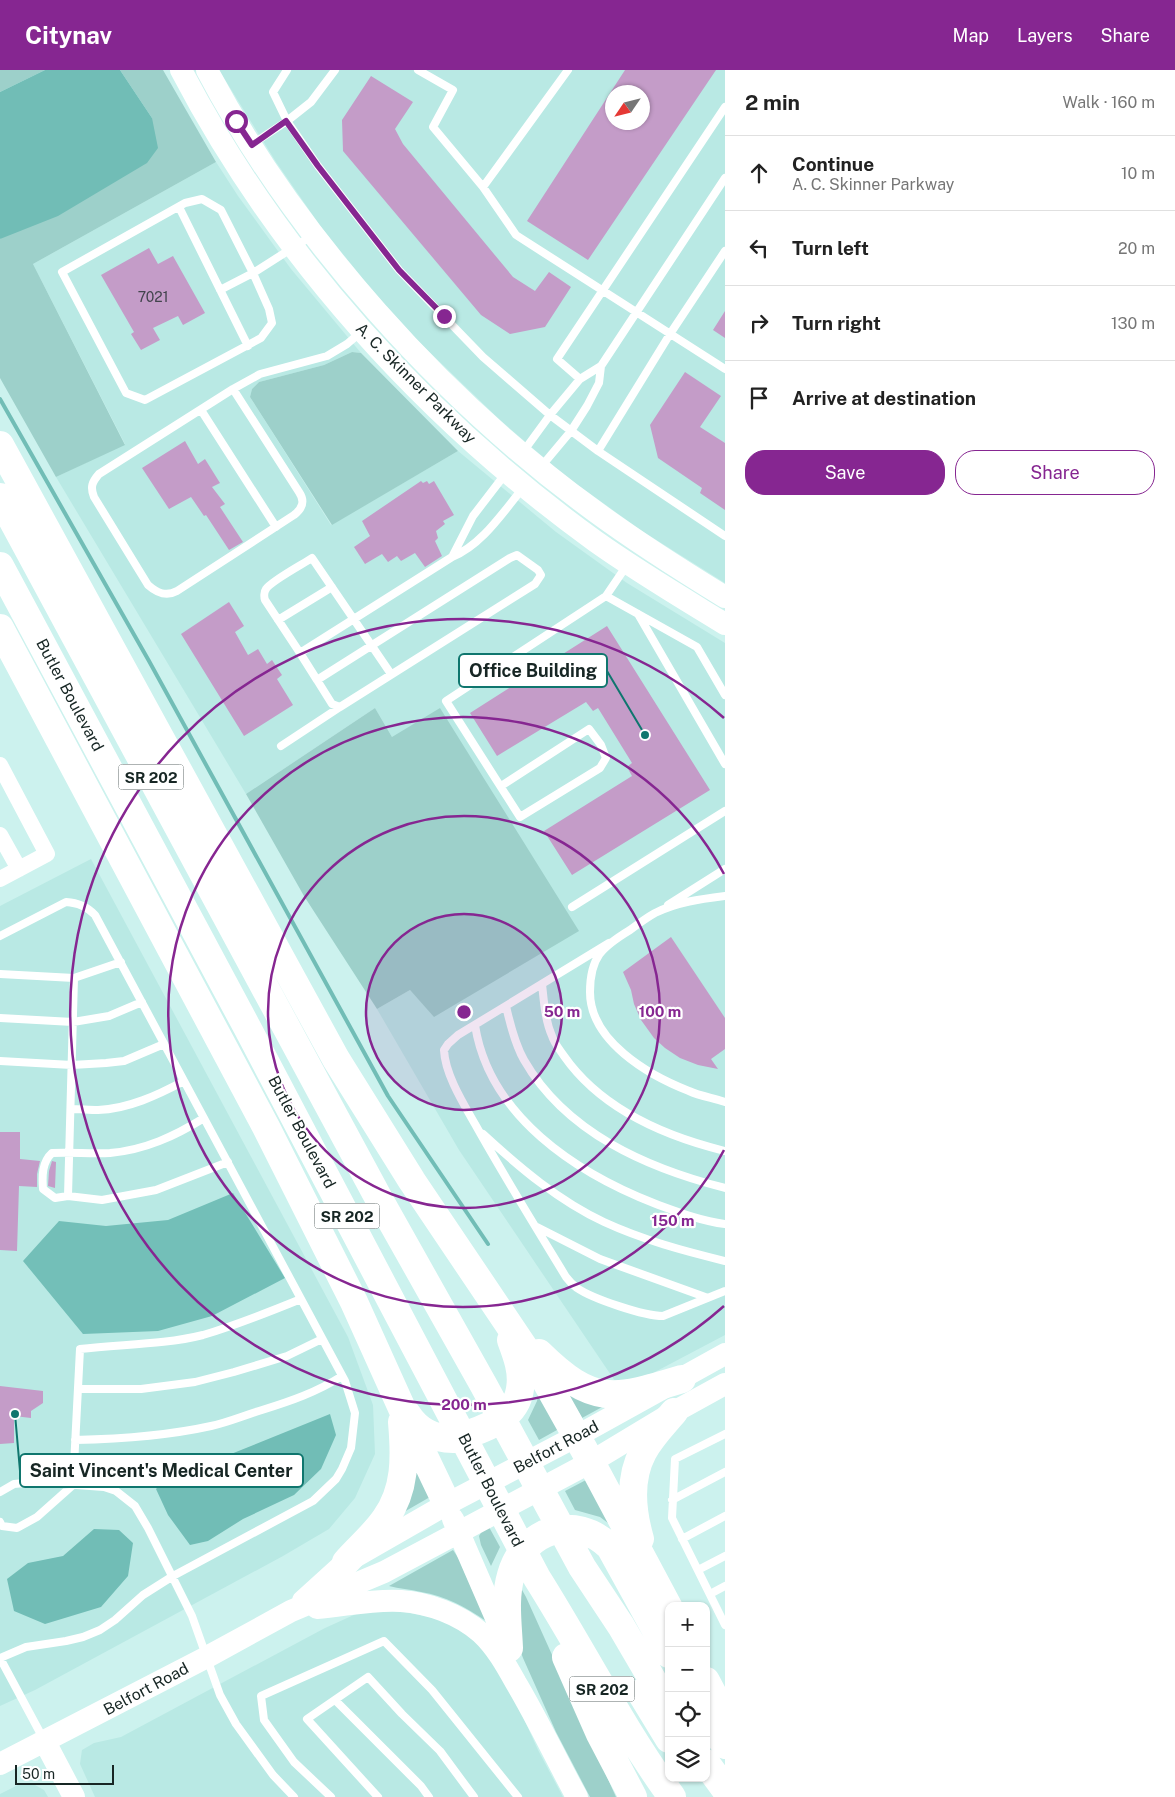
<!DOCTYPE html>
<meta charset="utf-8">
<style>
body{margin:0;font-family:"Public Sans",sans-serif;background:#f6f6f6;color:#222}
.controls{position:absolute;right:15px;bottom:15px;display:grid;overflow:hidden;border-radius:10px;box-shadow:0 1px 4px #0004}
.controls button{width:45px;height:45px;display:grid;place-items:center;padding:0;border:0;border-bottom:1px solid #e0e0e0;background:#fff;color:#222;font:25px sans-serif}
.compass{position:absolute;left:605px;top:15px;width:45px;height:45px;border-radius:50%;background:#fff;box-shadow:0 1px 4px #0004;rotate:235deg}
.scale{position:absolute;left:15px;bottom:12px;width:99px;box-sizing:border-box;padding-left:5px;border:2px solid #172624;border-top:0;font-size:14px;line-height:18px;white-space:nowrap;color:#172624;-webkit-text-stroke:4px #fff;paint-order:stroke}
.stop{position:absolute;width:15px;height:15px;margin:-11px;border:4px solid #862691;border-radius:50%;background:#fff}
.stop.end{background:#862691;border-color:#fff;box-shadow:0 1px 5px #0008}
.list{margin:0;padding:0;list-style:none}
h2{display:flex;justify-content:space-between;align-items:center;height:65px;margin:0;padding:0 20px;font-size:21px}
h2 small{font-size:16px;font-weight:400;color:#767676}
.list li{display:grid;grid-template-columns:32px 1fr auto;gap:15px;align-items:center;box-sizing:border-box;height:75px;padding:0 20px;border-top:1px solid #e0e0e0}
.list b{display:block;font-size:19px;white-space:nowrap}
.list p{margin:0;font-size:16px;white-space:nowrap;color:#767676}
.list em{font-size:16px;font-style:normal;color:#767676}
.actions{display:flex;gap:10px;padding:15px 20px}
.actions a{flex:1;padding:11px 0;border:1px solid #862691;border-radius:20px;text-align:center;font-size:18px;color:#862691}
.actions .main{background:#862691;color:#fff}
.icon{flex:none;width:28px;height:28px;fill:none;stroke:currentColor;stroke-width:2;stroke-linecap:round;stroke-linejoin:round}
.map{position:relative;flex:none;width:725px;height:1727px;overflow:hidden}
header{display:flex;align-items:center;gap:30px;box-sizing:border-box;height:70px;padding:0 25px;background:#862691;color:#fff}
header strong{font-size:24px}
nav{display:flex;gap:28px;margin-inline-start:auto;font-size:18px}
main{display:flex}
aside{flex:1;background:#fff}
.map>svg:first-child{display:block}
.built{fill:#b9e9e4;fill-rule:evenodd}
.green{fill:#9dd0ca}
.forest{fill:#73bfb8}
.water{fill:#71bdb6}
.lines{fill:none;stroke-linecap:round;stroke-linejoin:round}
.stream{stroke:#71bdb6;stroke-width:4}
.building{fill:#c49cc8;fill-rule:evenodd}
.service{stroke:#fff;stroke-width:8}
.minor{stroke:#fff;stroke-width:16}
.secondary{stroke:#fff;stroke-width:22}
.motorway{stroke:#fff;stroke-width:28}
.route{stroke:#862691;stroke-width:6}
.ring{fill:none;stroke:#862691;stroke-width:2.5}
.labels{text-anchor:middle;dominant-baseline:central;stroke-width:4.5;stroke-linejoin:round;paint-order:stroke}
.number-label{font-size:14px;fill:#42444d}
.shield{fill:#fff;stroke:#5d6766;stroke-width:1}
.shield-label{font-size:15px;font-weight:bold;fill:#172624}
.street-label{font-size:16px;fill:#172624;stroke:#fff}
.centre{fill:#862691;stroke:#fff;stroke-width:2.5}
.ring-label{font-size:15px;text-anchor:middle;font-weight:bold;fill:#862691;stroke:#fff;stroke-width:4.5;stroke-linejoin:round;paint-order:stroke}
.leader{fill:none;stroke:#0f766e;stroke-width:2}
.callout-dot{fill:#0f766e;stroke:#fff;stroke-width:2}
.callout{fill:#fff;stroke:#0f766e;stroke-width:2}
.callout-label{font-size:18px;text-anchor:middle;font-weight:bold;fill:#172624}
</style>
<header>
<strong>Citynav</strong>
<nav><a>Map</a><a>Layers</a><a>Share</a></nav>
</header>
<main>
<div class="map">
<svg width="725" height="1727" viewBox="0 0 725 1727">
<rect width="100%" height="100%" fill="#ccf2ee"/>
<path class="built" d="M219 0H725V513L642 461 564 405 500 350 417 270 372 220 321 157 276 92ZM612 22H642V52H612Z
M216 92 238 126 291 199 361 283 352 282 324 295 259 312 252 319 250 327 331 455 458 381 556 462 627 513 725 573V1265L653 1303 617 1314 459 1080 377 939 410 920 434 946 578 860 392 667 375 638 246 724 56 407 125 374 33 194Z
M91 789 348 1267 373 1335 375 1384 355 1428 329 1459 283 1486 35 1620 0 1636V836Z
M383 1538 446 1550 476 1570 507 1611 538 1680 563 1727H95L80 1694 82 1680 94 1673 121 1667 325 1558 356 1544Z
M18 1715H35L44 1720 48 1727H0V1724Z"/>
<path class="green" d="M0 0H45L0 22Z
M120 0H163L216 92 33 194 125 375 56 407 0 308V169L152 48Z
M352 282 361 283 458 381 332 455 250 327 252 319 259 312 324 295Z
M375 638 392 667 440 638 579 861 434 947 410 920 377 939 304 826 246 724Z
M565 1319 604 1336 582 1348Z
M538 1325 557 1356V1360L539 1370 528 1350 537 1331Z
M413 1395 430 1427 397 1446Z
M586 1410 616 1459 600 1447 575 1440 565 1421Z
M489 1457 500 1477 491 1496 481 1475 479 1466 482 1461Z
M453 1480 459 1489 486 1551C466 1537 445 1526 421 1522 410 1519 399 1519 389 1516Z
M517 1511 526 1527 616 1727H590L556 1662 523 1588 519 1577Z"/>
<path class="forest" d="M233 1123 285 1208 212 1246 158 1261 83 1264 23 1191 59 1151 106 1156 168 1150Z"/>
<path class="water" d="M45 0H120L152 48 158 78 147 93 58 146 0 169V22Z
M330 1344 336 1365 321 1399 294 1425 243 1449 208 1471 190 1475 168 1445 156 1419 176 1398 231 1384Z
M94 1459 119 1460 133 1473 128 1506 101 1537 45 1554 14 1541 7 1509 28 1493 63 1486Z"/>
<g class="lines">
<path class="stream" d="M0 329 149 591 388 1026 488 1174"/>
</g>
<path class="building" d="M625 0H716L588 190 527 151ZM612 22H642V52H612Z
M371 6 413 32 395 59 403 74 513 207 535 221 549 202 571 217 545 257 510 264 481 245 343 81 342 50Z
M149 178 158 194 173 186 205 243 183 255 178 246 153 258 160 270 141 280 131 264 134 262 101 205Z
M725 241V268L713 260Z
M685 302 721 326 700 357 725 373V440L700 423 702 418 658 388 650 355Z
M185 371 198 394 205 389 220 413 212 417 225 434 220 437 243 472 229 480 206 445 204 446 191 427 169 439 142 398Z
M421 411 423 413 427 411 429 414 434 411 454 445 443 451 445 454 436 461 438 468 435 471 442 486 425 497 415 483 401 491 397 486 388 492 382 484 365 494 354 477 370 466 362 451Z
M229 532 244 556 235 562 248 585 258 579 267 594 272 590 282 605 277 609 293 635 244 666 181 564Z
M607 556 710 720 572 805 544 761 632 706 627 697 632 693 598 638 593 641 586 632 497 686 470 643Z
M671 867 725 948V979L711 989 718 999 698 995 680 988 665 978 654 968 641 950 634 934 631 920 623 902Z
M0 1062H20V1089L40 1091 37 1104V1117L19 1116 17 1181 0 1180Z
M52 1091 56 1092 55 1118 48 1116 49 1101Z
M0 1316 43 1321V1333L31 1341V1348L14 1346V1373L0 1374Z"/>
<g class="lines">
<path class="service" d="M335 0 311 32 287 51 318 96 399 200 483 287 550 345 598 381
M418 0 453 20 433 57 483 117 568 0
M254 73 287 51 273 22 287 0
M483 117 516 165 725 299
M179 137 248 276
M725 181 670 264 598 381 725 466
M220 220 253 203 269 239 272 253 261 268 145 330 126 323 62 202 185 133 202 129 221 140 253 203 313 165
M580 309 557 289 725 37
M233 319 299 422C305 431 303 438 294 445L177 521C166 527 157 523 148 515L94 427C90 417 92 412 99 404L233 319 260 304 327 286 347 274 361 262
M201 340 276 457
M523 382 550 345 580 309 601 296 725 108
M540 398 571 361 587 336 599 313 601 296
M452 487 473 446 506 403
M606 526 697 577 725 625
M638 544 725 694
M278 550 332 517
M300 583 265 530C264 527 264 522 266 519 271 511 303 494 312 488L391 604
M317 610 332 634 340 637 535 514 541 505 538 500 517 485 510 488 317 610 300 583 452 487C482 475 503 442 523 418
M281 676 340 637
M501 716 589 659 601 675 606 688 600 698 520 747 446 631 606 526 627 495
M725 826C701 829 677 832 655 843 646 848 638 854 630 860 602 877 590 887 590 922 590 971 648 1005 689 1021 700 1026 713 1028 725 1032
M668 835 725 799
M572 837 725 741
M0 866 66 832C78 833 86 836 95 845L345 1311 355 1343 351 1378 342 1399 336 1409 313 1431 173 1506 143 1525 115 1550 100 1560 83 1567 66 1571 26 1577 0 1588
M609 873 458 965 448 974 444 980C445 1004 463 1033 475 1054 504 1106 535 1156 566 1207 569 1211 573 1215 577 1218 593 1229 644 1246 663 1246L725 1221
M0 904 74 908 121 892
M74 908 68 1126 102 1130 156 1120 228 1092
M542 914C544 932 545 950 552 966 554 973 560 980 564 986 601 1039 664 1066 725 1081
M506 936C510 954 515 974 524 990 566 1063 647 1098 725 1118
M0 948 73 952 109 946 142 932
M475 955C489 1046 576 1103 656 1134 678 1142 701 1151 725 1154
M0 991 72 995 106 993 124 991 164 974
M71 1039C80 1039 89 1040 98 1040 128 1039 158 1025 184 1011
M483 1064C520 1098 559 1131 604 1152 643 1170 684 1181 725 1191
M68 1126 55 1128 43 1119C42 1106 42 1092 52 1083 71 1082 91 1084 110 1083 145 1080 175 1066 204 1048
M537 1157 600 1189 708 1228
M78 1319H141L195 1312 234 1302 287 1286 322 1269
M725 1364 675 1389 672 1448 725 1555
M75 1370C121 1369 166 1366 211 1356 229 1352 245 1345 262 1340 291 1331 317 1322 342 1306
M0 1422 14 1414 35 1412 104 1417 116 1421 135 1436 148 1458 192 1546 220 1625 236 1654 273 1705 294 1727
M672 1430 725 1402
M0 1452 2 1456 17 1458 37 1447 73 1415 80 1279C121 1274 163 1275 203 1265 237 1255 269 1242 301 1229
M682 1469 725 1446
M698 1500 725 1486
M710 1524 725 1516
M0 1588 44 1670
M335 1630 421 1716 429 1727
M331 1727 294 1692 264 1650 261 1626 384 1571 432 1620 518 1727
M378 1727 307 1649 368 1607 402 1644 440 1681 474 1727"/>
<path class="minor" d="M0 695 47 784 0 809
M0 765 19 799"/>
<path class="secondary" d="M181 0C278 186 425 348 595 471 637 501 681 527 725 554
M207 0C295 167 443 331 596 442 637 472 681 500 725 527
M453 1449 505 1569
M303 1531 346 1492 447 1434 577 1366 725 1284
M317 1538C344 1536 373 1529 401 1531 429 1533 459 1544 481 1563 496 1577 506 1595 516 1613 538 1650 556 1689 577 1727
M45 1672 74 1727
M0 1694 207 1587 291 1541 384 1502 591 1392 674 1342 725 1314"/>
<path class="motorway" d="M0 375 336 989 412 1111 540 1301 591 1392 669 1538
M0 427 379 1129 483 1314 582 1497 621 1556 669 1638
M0 496 248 959 537 1508C583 1581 621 1657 672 1727
M0 558 266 1057 354 1232 414 1365 447 1434
M539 1283C593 1336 613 1330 682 1309
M407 1344C417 1360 434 1369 453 1369 459 1369 466 1365 471 1363 493 1356 517 1344 520 1319 523 1302 517 1286 511 1270
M640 1469C632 1441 629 1408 643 1382 651 1367 663 1355 674 1342
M346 1492C358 1478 374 1465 385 1449 406 1420 405 1387 402 1352
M509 1578C508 1554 504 1528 511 1505 524 1459 575 1443 610 1477L669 1584
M566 1587 600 1664 633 1727
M706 1611 725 1647
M641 1623 669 1669
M706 1647 725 1675
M706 1693 725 1719"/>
</g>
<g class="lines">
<path class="route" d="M236 51 252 75 286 51 318 96 399 200 444 246"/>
</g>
<circle cx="464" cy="942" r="98" fill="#862691" fill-opacity=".12"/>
<g class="ring">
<circle cx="464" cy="942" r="98"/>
<circle cx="464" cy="942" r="196"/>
<path d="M724 1080A295 295 0 1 1 724 804"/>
<path d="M724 1236A393 393 0 1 1 724 648"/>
</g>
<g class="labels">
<g class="number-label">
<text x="153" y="227">7021</text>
</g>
<g class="shield">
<rect x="118.5" y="694.5" width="65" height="25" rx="4"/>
<rect x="314.5" y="1133.5" width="65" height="25" rx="4"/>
<rect x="569.5" y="1606.5" width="65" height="25" rx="4"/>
</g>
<g class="shield-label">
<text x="151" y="707">SR 202</text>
<text x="347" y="1146">SR 202</text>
<text x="602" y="1619">SR 202</text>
</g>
<g class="street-label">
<text transform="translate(416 313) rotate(45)">A. C. Skinner Parkway</text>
<text transform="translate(70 625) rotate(62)">Butler Boulevard</text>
<text transform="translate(302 1062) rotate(62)">Butler Boulevard</text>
<text transform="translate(556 1377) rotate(-28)">Belfort Road</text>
<text transform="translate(491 1420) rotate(63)">Butler Boulevard</text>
<text transform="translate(146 1619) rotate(-28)">Belfort Road</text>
</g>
</g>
<circle cx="464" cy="942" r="8" class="centre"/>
<g class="ring-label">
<text x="562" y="947">50 m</text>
<text x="660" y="947">100 m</text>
<text x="673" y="1156">150 m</text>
<text x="464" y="1340">200 m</text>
</g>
<path class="leader" d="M645 665L607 601M15 1344L20 1401"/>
<g class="callout-dot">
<circle cx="645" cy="665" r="5"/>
<circle cx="15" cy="1344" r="5"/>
</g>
<g class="callout">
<rect x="459" y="584" width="148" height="33" rx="5"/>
<rect x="20" y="1384" width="283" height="33" rx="5"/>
</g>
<g class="callout-label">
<text x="533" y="607">Office Building</text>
<text x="161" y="1407">Saint Vincent's Medical Center</text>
</g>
</svg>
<div class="controls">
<button>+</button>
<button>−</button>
<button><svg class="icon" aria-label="locate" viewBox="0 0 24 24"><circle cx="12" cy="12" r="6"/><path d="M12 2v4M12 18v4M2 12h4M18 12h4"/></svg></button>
<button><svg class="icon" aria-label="layers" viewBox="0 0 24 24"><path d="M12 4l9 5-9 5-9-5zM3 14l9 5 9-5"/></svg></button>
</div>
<svg class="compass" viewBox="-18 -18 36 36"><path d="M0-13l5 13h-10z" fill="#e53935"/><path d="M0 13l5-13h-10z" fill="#767676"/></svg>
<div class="scale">50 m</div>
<div class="stop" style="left:236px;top:51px"></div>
<div class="stop end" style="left:444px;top:246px"></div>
</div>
<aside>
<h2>2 min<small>Walk · 160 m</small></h2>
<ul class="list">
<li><svg class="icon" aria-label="ahead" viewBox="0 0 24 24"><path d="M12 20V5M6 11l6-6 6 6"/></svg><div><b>Continue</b><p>A. C. Skinner Parkway</p></div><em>10 m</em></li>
<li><svg class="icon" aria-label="left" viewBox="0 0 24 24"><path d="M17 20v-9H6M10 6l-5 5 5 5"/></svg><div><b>Turn left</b></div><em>20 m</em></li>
<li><svg class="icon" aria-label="right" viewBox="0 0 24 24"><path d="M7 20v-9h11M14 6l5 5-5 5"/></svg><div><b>Turn right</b></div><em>130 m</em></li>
<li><svg class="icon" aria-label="arrive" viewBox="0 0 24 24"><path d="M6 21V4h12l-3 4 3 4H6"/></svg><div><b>Arrive at destination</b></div></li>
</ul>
<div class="actions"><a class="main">Save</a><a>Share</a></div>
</aside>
</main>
